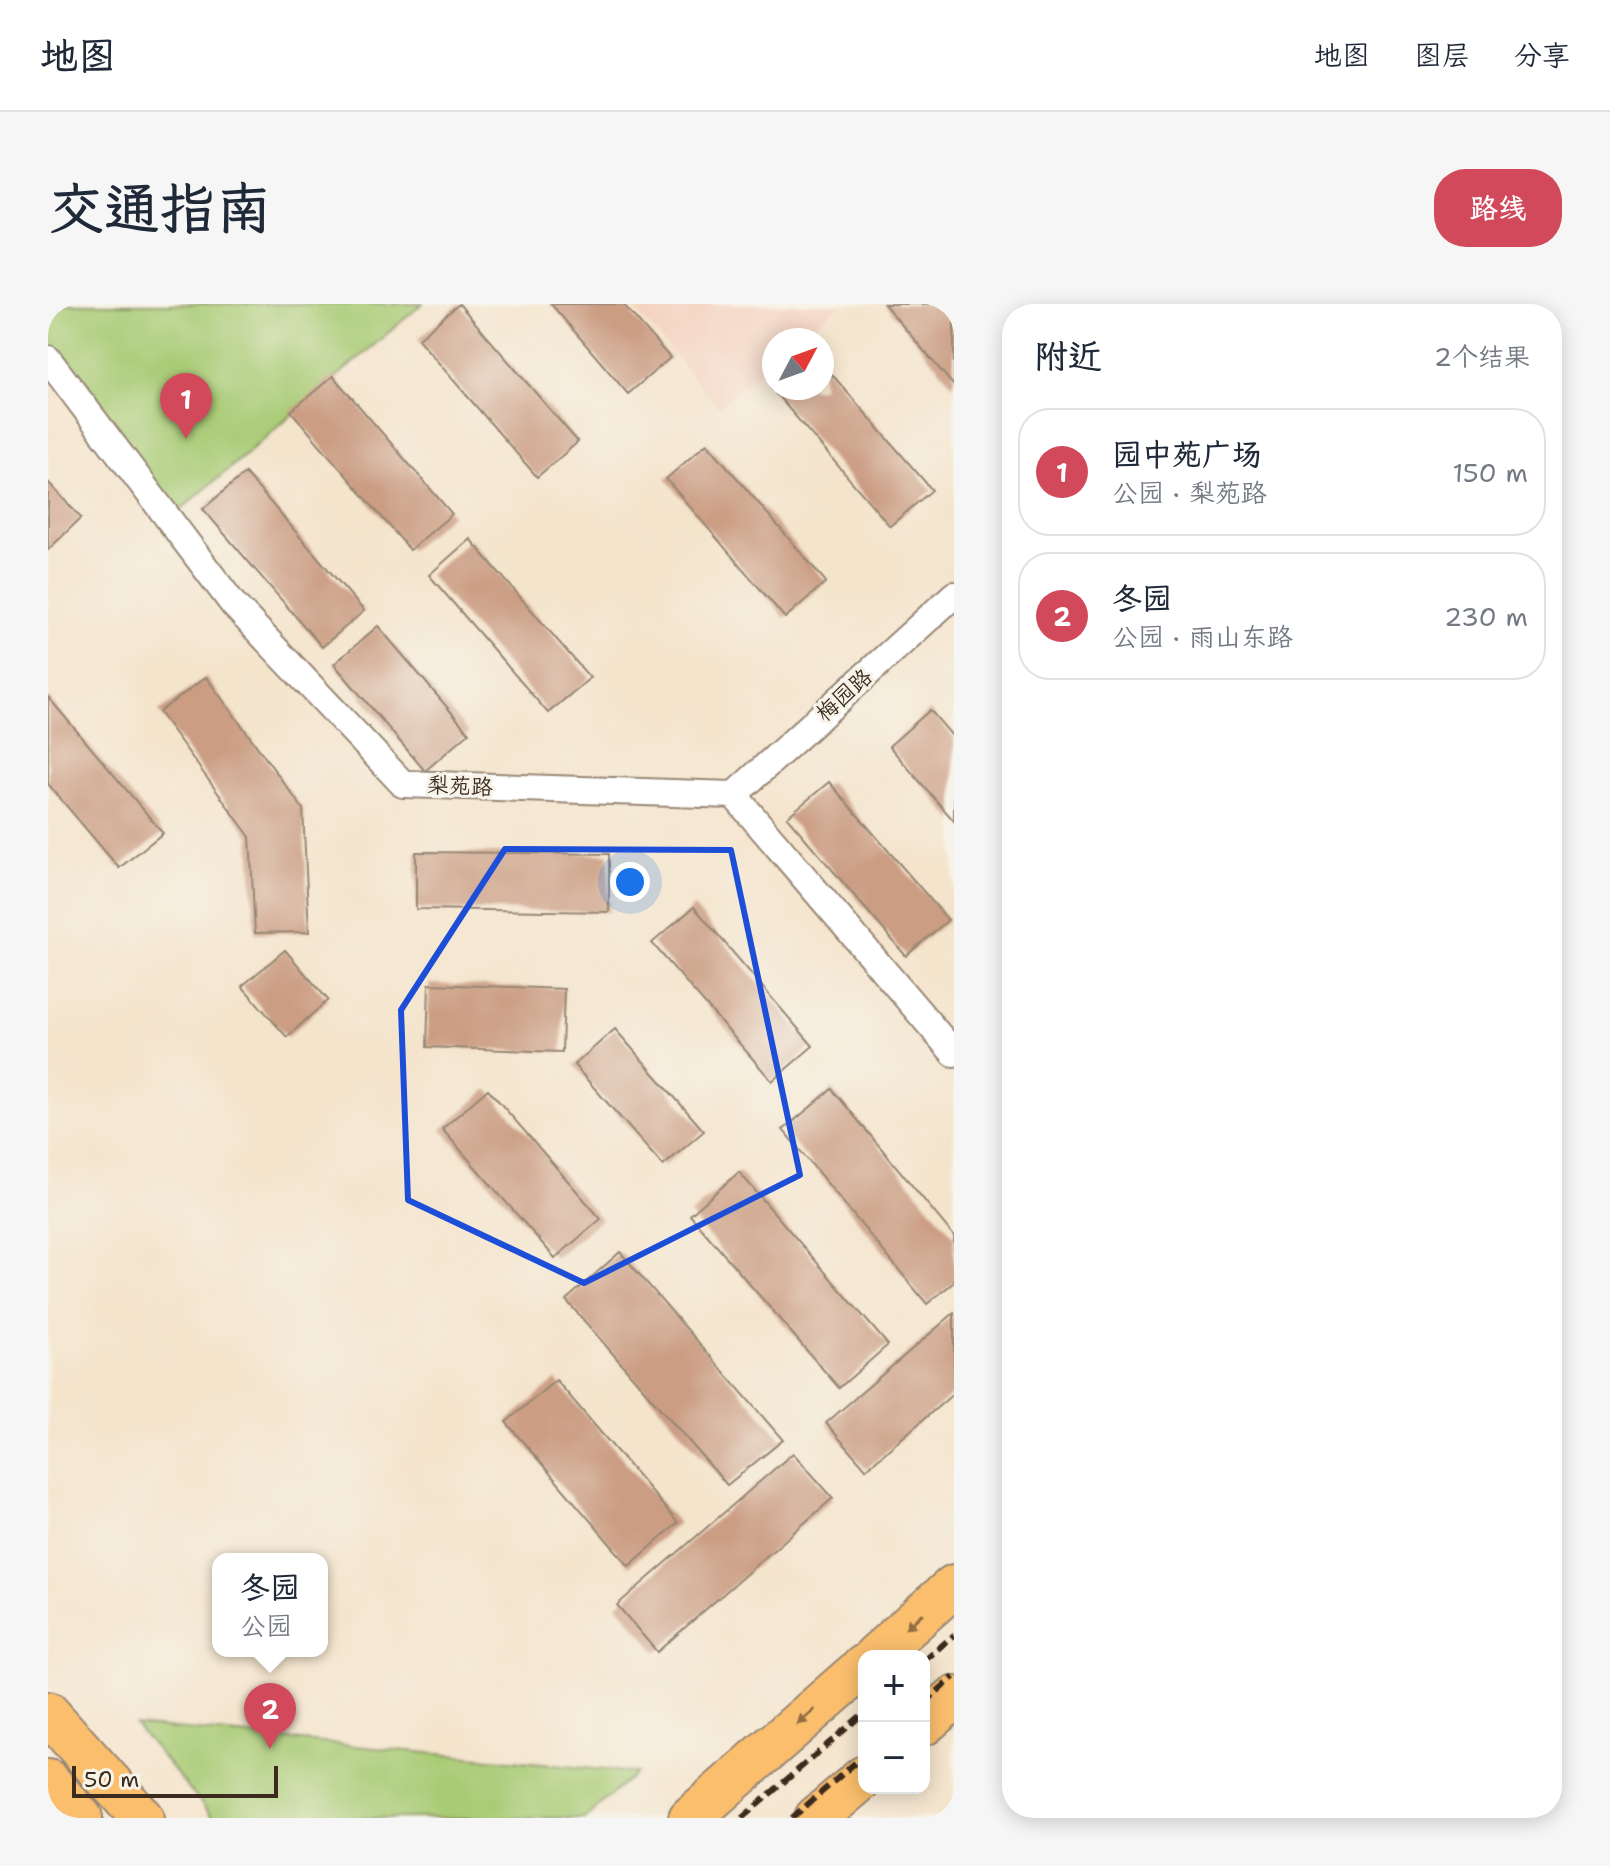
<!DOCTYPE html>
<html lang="zh">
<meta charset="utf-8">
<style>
body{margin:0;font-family:"Shantell Sans","LXGW WenKai TC",sans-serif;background:#f6f6f7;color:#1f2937}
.controls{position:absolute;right:24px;bottom:24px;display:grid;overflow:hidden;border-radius:16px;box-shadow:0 4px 20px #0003}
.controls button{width:72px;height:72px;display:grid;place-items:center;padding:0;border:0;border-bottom:2px solid #e0e1e3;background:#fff;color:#1f2937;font:40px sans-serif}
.compass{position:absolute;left:714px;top:24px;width:72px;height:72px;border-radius:50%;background:#fff;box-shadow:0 4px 20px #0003;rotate:49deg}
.scale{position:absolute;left:24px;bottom:20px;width:206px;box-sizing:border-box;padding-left:8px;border:4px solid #3b2a1e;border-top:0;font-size:22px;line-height:28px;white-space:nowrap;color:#3b2a1e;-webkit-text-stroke:6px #f7f3e8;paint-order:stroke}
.you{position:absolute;left:582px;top:578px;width:28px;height:28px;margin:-20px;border:6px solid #fff;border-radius:50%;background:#1a73e8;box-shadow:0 0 0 12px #1a73e833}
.badge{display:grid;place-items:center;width:52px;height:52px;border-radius:50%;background:#d1495b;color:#fff;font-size:26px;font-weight:700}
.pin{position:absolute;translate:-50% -66px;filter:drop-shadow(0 2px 4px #0008)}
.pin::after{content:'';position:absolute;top:42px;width:28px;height:24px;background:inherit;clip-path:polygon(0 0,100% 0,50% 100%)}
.popup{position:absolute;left:164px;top:1249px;width:116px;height:104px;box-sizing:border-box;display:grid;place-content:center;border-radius:16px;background:#fff;filter:drop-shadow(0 2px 6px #0005);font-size:26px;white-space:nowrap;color:#747a83}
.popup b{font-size:30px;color:#1f2937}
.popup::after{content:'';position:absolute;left:50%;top:100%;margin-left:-16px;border:16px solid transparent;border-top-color:#fff}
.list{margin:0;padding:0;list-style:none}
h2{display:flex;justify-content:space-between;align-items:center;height:104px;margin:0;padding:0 32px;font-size:34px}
h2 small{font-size:26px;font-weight:400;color:#747a83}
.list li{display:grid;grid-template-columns:52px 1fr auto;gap:24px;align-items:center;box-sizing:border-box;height:128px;margin:0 16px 16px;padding:0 16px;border:2px solid #e0e1e3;border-radius:32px}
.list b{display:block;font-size:30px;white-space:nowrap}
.list p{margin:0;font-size:26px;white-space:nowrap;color:#747a83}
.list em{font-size:26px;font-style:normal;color:#747a83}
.map{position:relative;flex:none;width:906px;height:1514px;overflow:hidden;border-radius:32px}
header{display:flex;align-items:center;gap:48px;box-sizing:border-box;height:112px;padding:0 40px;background:#fff;border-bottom:2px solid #e0e1e3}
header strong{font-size:38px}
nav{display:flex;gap:44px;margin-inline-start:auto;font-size:28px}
.intro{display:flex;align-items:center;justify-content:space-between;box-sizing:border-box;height:192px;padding:0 48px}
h1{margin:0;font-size:56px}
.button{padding:20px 36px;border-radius:32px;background:#d1495b;color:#fff;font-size:28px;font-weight:700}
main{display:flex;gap:48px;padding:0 48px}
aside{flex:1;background:#fff;border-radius:32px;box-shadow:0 4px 20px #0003}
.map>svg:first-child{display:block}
.built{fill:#f5d3c1}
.green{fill:#a8cb74;stroke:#727a49;stroke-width:2}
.building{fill:#cb9d83}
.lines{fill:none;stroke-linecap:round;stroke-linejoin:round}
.street-casing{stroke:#988775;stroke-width:30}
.primary-casing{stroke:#988775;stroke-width:46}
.street{stroke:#fff;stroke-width:26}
.primary{stroke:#fabe6d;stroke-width:42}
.rail{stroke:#3b2a1e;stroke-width:6;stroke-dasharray:12 6;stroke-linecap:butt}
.oneway{fill:#916d42}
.marked{fill:none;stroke:#1d4ed8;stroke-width:6;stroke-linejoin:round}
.labels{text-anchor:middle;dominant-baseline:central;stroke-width:6;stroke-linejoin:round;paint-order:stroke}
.street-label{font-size:22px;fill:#3b2a1e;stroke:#f7f3e8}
</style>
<header>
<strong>地图</strong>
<nav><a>地图</a><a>图层</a><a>分享</a></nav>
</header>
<div class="intro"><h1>交通指南</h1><a class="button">路线</a></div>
<main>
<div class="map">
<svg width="906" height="1514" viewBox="0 0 906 1514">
<rect width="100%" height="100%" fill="#f7f3e8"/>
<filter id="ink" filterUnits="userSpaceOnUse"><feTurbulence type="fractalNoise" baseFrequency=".0125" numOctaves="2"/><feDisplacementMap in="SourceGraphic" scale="16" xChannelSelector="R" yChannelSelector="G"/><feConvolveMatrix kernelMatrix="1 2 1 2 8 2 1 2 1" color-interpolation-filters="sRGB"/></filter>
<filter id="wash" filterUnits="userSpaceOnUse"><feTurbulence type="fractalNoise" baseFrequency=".006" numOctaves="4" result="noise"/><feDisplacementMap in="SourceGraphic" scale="32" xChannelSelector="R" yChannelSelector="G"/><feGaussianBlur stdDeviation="1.8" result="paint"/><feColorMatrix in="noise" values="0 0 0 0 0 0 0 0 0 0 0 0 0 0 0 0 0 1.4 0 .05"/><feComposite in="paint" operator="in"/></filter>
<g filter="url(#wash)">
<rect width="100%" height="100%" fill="#f4e4cc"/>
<path class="built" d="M583 0H793L750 36H726V56L670 103Z"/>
<path class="green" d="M0 0H374L122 215 0 55Z
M87 1421 588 1469 537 1514H166Z"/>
<g id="blocks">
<path class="building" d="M411 0 530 138 489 173 370 35Z
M503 0H575L622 54 580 90Z
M836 0H906V82Z
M774 59 884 186 842 222 723 84H774Z
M285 72 404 210 362 246 243 107Z
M659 139 778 278 737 314 618 175Z
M197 169 316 307 274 343 155 205Z
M0 178 33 214 0 246Z
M422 235 542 374 500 409 381 271Z
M330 322 421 429 377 467 286 360Z
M158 373 255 505 261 628 207 629 202 533 111 408Z
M0 393 115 529 71 564 0 480Z
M882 406 906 434V517L841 442Z
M781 478 900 616 858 652 739 513Z
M368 548 561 550V608L368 605Z
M646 603 765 742 724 777 604 639Z
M237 646 280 696 239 733 194 682Z
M381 680 516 685 514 748 379 743Z
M567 725 656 827 615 862 526 761Z
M440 785 553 915 507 954 394 825Z
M784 785 906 932V978L879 1000 735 826Z
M691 868 840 1041 791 1084 642 911Z
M572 948 735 1136 679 1181 518 996Z
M906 1009V1089L818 1165 778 1119Z
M508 1076 630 1219 581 1262 458 1118Z
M745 1149 785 1194 609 1348 569 1301Z"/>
</g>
</g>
<g filter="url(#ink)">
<use href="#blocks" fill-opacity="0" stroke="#988775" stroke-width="2"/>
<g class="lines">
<g class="street-casing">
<path id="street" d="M0 55 185 300 355 480 686 491 906 749
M686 491 906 291"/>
</g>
<g class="primary-casing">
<path id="primary" d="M827 1352 906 1282
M0 1409 94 1514
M876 1420 906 1394
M0 1477 33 1514
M642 1514 816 1362
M768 1514 816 1473"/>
</g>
<use href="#street" class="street"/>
<use href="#primary" class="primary"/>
<path class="rail" d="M876 1357 906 1331
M876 1399 906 1373
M694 1514 816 1409
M744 1514 816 1451"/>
</g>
<defs><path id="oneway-solid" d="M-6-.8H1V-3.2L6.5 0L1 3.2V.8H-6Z" transform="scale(2)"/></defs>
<g class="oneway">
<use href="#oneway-solid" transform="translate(866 1317) rotate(138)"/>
<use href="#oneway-solid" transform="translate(758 1413) rotate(139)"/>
</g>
</g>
<path class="marked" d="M457 545 683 546 752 871 536 979 360 896 353 706Z"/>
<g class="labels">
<g class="street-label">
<text transform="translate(796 391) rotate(-42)">梅园路</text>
<text transform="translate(412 482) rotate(2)">梨苑路</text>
</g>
</g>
</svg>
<div class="controls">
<button>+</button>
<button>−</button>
</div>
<svg class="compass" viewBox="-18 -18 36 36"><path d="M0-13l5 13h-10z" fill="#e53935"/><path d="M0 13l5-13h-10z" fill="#747a83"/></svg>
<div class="scale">50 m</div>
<div class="you"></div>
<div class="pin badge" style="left:138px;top:135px">1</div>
<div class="pin badge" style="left:222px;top:1445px">2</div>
<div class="popup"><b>冬园</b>公园</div>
</div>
<aside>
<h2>附近<small>2个结果</small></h2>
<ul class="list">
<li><span class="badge">1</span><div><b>园中苑广场</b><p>公园 · 梨苑路</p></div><em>150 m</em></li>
<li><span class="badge">2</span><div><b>冬园</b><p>公园 · 雨山东路</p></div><em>230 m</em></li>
</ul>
</aside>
</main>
